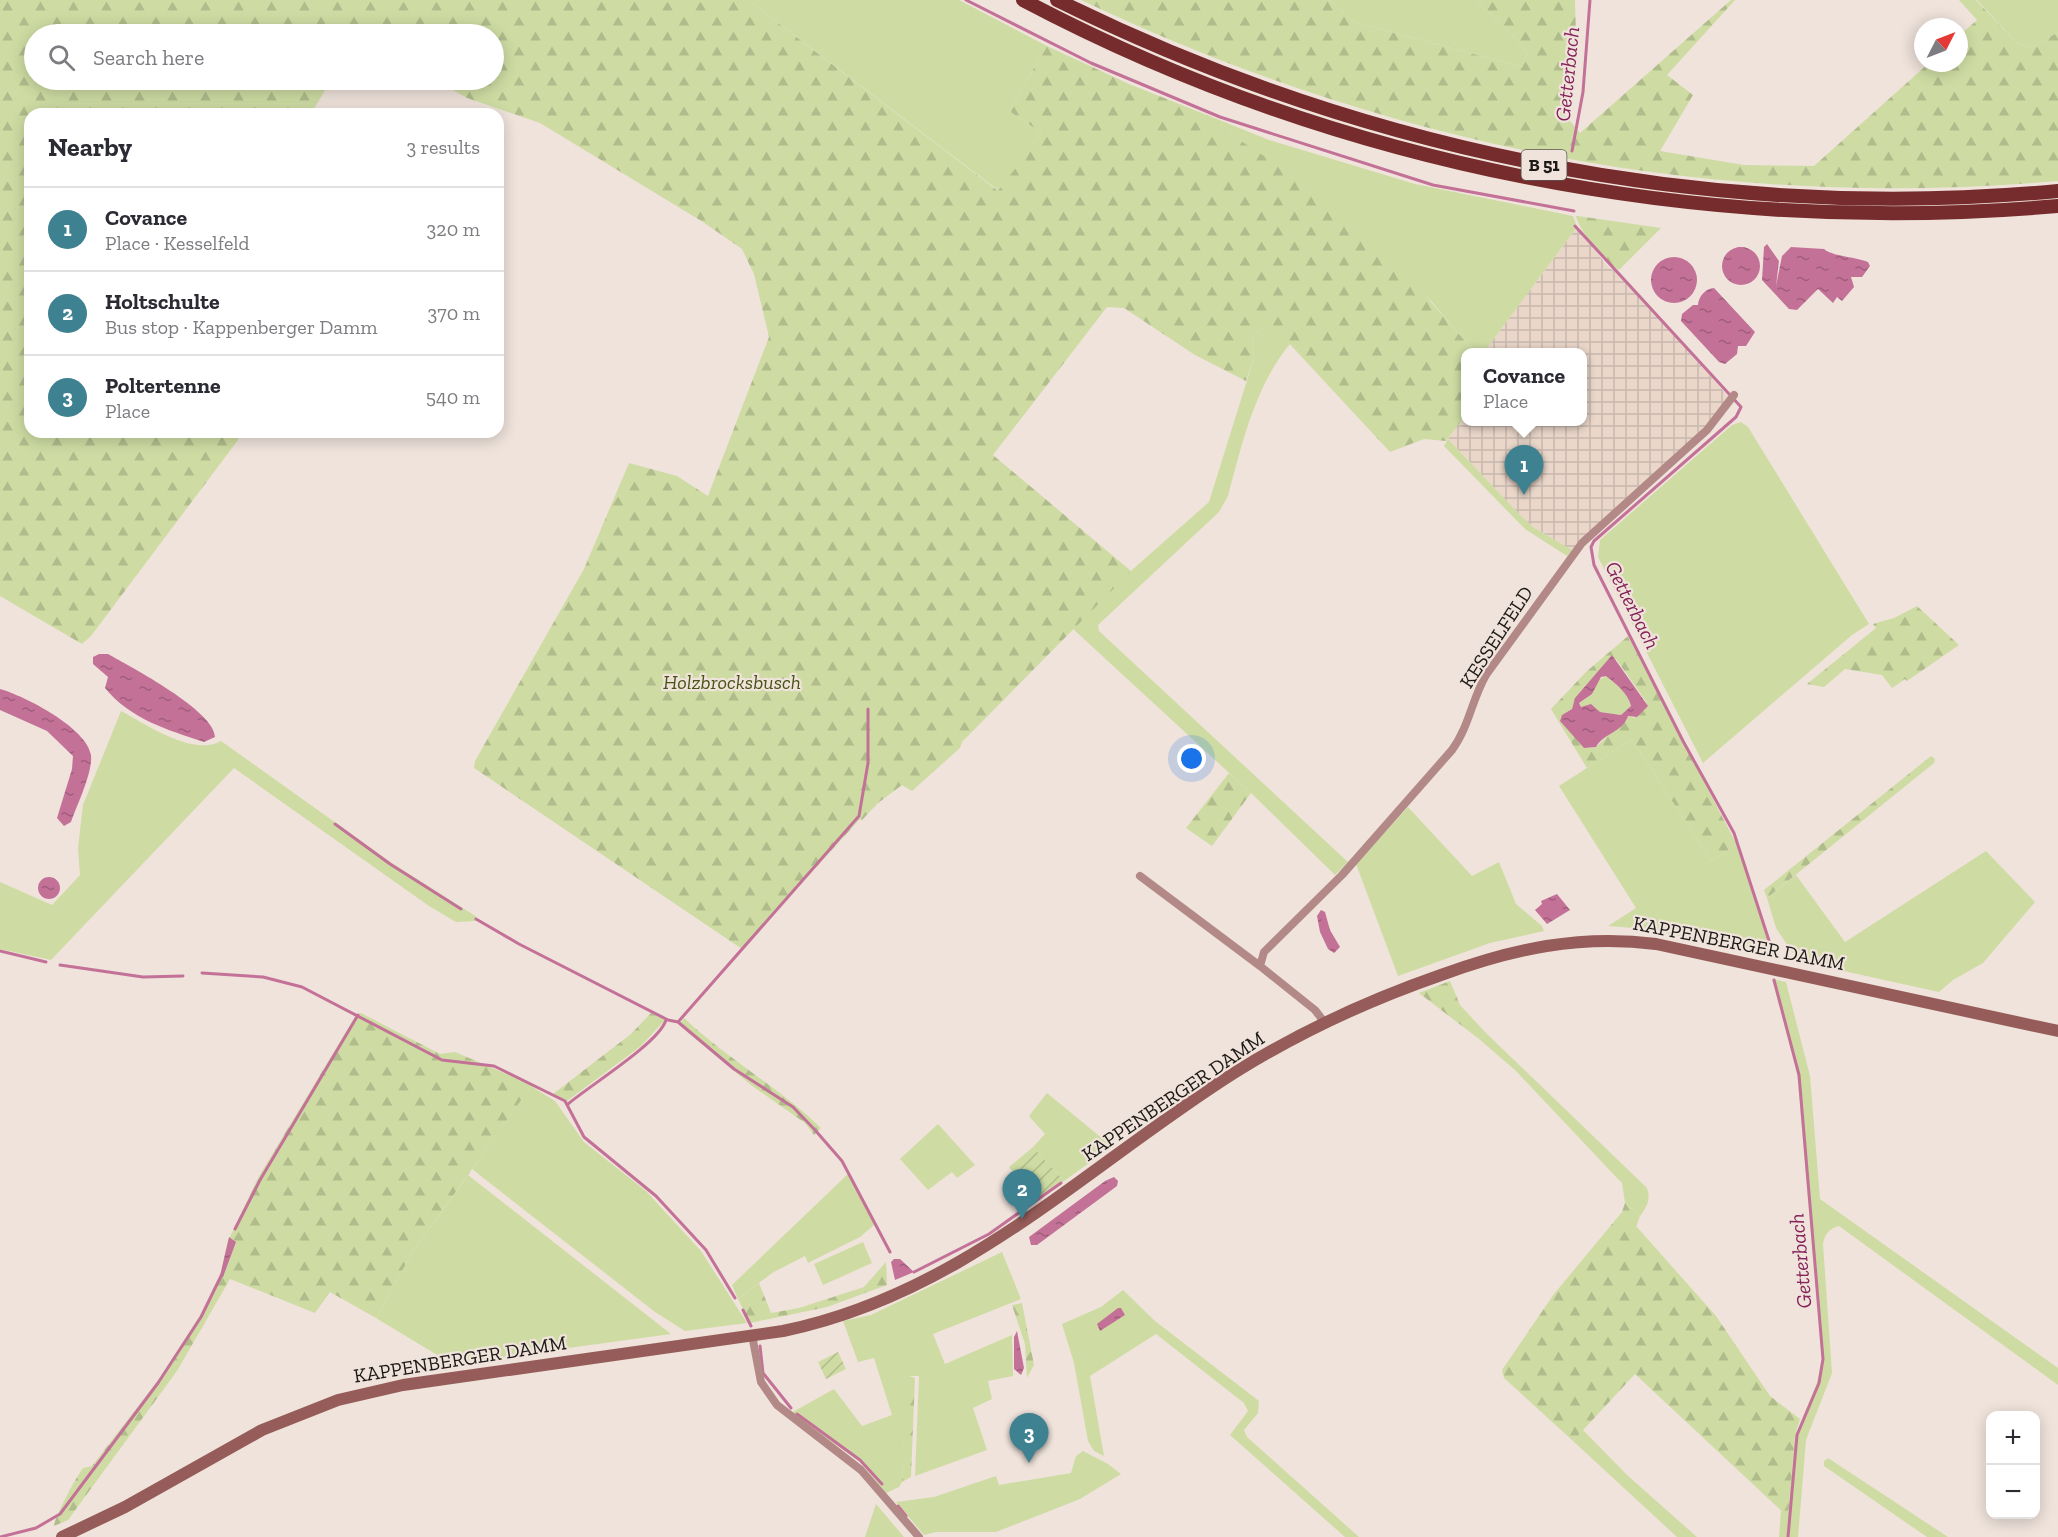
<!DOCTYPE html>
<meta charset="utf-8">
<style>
body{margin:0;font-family:"Zilla Slab",serif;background:#f2f2f3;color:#2b2b33}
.controls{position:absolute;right:18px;bottom:18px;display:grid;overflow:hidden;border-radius:12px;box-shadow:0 3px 15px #0003}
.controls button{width:54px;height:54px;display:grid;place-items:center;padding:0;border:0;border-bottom:2px solid #e1e1e2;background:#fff;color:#2b2b33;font:30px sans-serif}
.compass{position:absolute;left:1914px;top:18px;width:54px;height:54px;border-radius:50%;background:#fff;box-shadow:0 3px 15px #0003;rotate:48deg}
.you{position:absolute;left:1192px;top:759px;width:21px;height:21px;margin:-15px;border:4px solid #fff;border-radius:50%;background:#1a73e8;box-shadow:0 0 0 9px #1a73e833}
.badge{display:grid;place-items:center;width:39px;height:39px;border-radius:50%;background:#3e8191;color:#fff;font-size:20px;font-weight:700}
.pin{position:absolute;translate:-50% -50px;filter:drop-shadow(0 2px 3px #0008)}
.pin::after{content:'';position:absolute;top:32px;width:21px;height:18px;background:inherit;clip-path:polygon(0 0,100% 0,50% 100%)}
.popup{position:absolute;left:1461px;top:348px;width:126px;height:78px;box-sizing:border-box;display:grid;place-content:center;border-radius:12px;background:#fff;filter:drop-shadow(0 2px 4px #0005);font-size:20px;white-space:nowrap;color:#7c7c81}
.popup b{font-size:22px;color:#2b2b33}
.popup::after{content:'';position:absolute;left:50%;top:100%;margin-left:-12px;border:12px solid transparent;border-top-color:#fff}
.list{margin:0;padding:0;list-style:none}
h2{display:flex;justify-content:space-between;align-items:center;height:78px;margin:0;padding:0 24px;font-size:26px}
h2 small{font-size:20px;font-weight:400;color:#7c7c81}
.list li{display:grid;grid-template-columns:39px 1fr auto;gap:18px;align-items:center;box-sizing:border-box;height:84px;padding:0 24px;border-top:2px solid #e1e1e2}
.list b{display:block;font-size:22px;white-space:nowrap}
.list p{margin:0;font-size:20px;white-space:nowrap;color:#7c7c81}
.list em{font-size:20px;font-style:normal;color:#7c7c81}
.icon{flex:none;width:33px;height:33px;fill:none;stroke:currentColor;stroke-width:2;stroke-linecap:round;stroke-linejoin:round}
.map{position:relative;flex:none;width:2058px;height:1537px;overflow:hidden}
.search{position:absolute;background:#fff;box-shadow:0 3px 15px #0003;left:24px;top:24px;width:480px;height:66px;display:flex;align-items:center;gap:15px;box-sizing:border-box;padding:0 21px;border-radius:33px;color:#7c7c81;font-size:22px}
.panel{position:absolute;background:#fff;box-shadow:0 3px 15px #0003;left:24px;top:108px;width:480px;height:330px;border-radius:18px}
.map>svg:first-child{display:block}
.industrial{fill:url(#industrial-grid)}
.green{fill:#cedca3}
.forest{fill:url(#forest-firs);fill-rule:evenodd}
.garden{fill:url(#garden-furrows)}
.water{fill:url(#water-ripples);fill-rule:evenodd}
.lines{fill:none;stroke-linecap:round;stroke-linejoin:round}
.stream{stroke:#c47198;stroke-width:3}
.minor{stroke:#b28986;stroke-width:8}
.secondary{stroke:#965c59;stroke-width:12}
.trunk{stroke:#762b2c;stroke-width:14}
.labels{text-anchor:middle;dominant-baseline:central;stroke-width:4.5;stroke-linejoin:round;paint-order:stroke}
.shield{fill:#efe3db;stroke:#5c5651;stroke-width:1.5}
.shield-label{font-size:18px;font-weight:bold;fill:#1d1916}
.street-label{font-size:20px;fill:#1d1916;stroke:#efe3db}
.park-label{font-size:20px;font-style:italic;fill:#485314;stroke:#efe3db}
.water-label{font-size:21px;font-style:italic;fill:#86235a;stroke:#efe3db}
</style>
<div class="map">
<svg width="2058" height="1537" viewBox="0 0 2058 1537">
<defs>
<pattern id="industrial-grid" width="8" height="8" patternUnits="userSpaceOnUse" patternTransform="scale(1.5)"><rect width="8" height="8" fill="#ead7ca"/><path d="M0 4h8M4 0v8" fill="none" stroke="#c8b8ad"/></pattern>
<pattern id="forest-firs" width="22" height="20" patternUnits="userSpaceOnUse" patternTransform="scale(1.5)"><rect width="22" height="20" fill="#cedca3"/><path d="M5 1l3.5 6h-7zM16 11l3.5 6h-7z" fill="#b0bc8c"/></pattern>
<pattern id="garden-furrows" width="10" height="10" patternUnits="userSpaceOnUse" patternTransform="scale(1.5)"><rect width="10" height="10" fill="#cedca3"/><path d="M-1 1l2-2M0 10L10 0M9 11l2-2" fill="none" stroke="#b0bc8c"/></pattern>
<pattern id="water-ripples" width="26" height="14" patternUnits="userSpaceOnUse" patternTransform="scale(1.5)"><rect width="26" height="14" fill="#c47198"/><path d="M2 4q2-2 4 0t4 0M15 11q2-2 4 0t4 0" fill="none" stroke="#9f5c7b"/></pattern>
</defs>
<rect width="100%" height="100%" fill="#efe3db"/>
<path class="industrial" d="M1577 227 1608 267 1617 272 1728 396 1711 423 1572 550 1533 527 1519 514 1448 439 1465 416 1466 422H1582V352H1484Z"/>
<path class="green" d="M748 0H959L1047 46 1009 111 1042 133 999 191Z
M1330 0H1476L1521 44 1527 54 1522 67 1354 22Z
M1977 0H2058V32L2033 47 2019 45Z
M1222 121 1269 140 1415 184 1573 216 1577 227 1484 352H1474L1432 302 1312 189 1221 128Z
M1265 326H1273L1290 344C1255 386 1242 444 1228 496L1219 512 1098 625 1099 631 1348 862 1335 875 1251 793 1072 628 1115 585 1209 502 1254 358 1252 338Z
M1741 422 1748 427 1869 624 1852 635 1703 763 1598 557 1600 540 1732 425Z
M1448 439 1519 514 1533 527 1572 550 1567 556 1525 529 1444 446Z
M1606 676C1616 684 1628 693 1631 706L1621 715 1600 712 1591 705 1581 707 1579 703 1592 694 1597 681Z
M121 711C147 725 194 757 221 741L392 863 477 917 476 921 456 922 429 906 234 768 51 960 0 949V882L52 905 80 875 78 848 83 805Z
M1632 739 1711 861 1737 845 1773 956 1646 929 1608 926 1636 908 1559 786Z
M1408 807 1472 876 1499 862 1516 904 1542 926 1544 931 1490 943 1398 976 1356 864Z
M1986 851 2035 902 1983 963 1953 980 1939 992 1798 961 1776 928 1767 898 1796 875 1845 942Z
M1772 979 1786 982 1810 1076 1820 1199 2058 1368V1385L1839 1226C1828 1229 1825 1234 1823 1244L1832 1373 1806 1440 1798 1537H1779L1781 1511 1788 1516 1795 1436 1817 1383 1822 1359 1797 1071Z
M1487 1034 1647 1188C1651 1200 1647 1206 1640 1216L1625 1203 1622 1183 1617 1178 1515 1070 1479 1039Z
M531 1086 555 1101 584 1142 646 1191 701 1251 747 1323 685 1331 655 1312 472 1169Z
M1047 1093 1109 1144 1110 1148 1064 1181 1033 1147 1045 1134 1029 1116Z
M938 1124 975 1165 957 1178 952 1172 928 1190 900 1159Z
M848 1174 875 1224 860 1237 808 1263 805 1256 772 1273 738 1299 732 1285Z
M468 1175 671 1334 452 1364 376 1318 412 1253Z
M863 1242 872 1263 823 1285 814 1264Z
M1002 1252 1021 1299 933 1334 945 1364 1012 1335 1013 1376 988 1381 992 1399 973 1408 987 1450 915 1476 919 1376H907L902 1482 899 1487 886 1493 860 1462 791 1413 834 1389 862 1426 892 1415 874 1358 858 1362 843 1321 871 1315Z
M1123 1290 1155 1321 1259 1401 1258 1413 1244 1430 1247 1437 1359 1537H1345L1230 1435 1248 1411 1244 1403 1156 1334 1090 1376 1104 1456 1094 1451 1088 1441 1074 1363 1062 1324 1101 1307Z
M1583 1430 1627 1475 1697 1537H1677L1573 1441Z
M1083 1451 1108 1464 1121 1474 1080 1499 996 1532H936L924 1535 896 1502 934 1497 996 1476 999 1485 1071 1473 1076 1456Z
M1828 1458 1948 1537H1927L1824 1466V1461Z
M876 1504 904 1537H865Z"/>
<path class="forest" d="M0 0H748L998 191 1042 133 1009 111 1047 46 1129 84 1222 121 1221 128C1251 148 1283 167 1312 189 1374 237 1425 293 1474 352H1466L1465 416 1446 441 1424 439 1390 452 1273 326H1265L1252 338 1254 358 1246 381 1195 355 1124 308 1107 307 993 455 1131 571 962 742 960 748 912 791 902 785 878 803 862 820 860 819 742 949 474 768 475 761 584 569 629 463 677 476 708 496 769 337 754 274 742 249 703 222 540 123 467 98 435 80H494V34H34V80H331L311 114H30V432H240L238 440 91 636 82 644 0 596Z
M1081 0H1330L1354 22 1522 67 1527 54 1521 44 1476 0H1575L1577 74 1565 115 1580 133 1731 0H1735L1667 75 1693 95 1660 151 1744 165 1814 166 1929 63H1959V36L1977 20 1959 0H1976L2019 45 2033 47 2058 32V181C1715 211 1391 147 1081 0Z
M1576 216H1578L1661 228 1619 270C1606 263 1579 231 1576 216Z
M1917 606 1959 645 1907 681 1905 679 1892 688 1882 675 1845 669 1824 687 1807 684 1876 628 1873 624 1894 618Z
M1628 636 1737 845 1711 861 1632 739 1587 768 1551 709 1586 672ZM1616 659 1647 703 1634 718 1628 716 1596 747 1588 748 1562 715 1572 709C1578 687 1599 673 1616 659Z
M1931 756 1935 759 1934 763 1767 898 1764 890Z
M1229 773 1251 793 1212 846 1186 828Z
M1450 981 1460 1005 1487 1034 1479 1039 1419 993Z
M361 1013 440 1054 455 1052 532 1085 412 1253 376 1318 330 1292 315 1313 230 1279 177 1371 68 1520 54 1526C55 1516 76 1477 83 1468L92 1466 159 1379 201 1314 220 1276 228 1241 258 1178 356 1015Z
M651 1013 665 1020 641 1046 567 1101 553 1094 631 1034Z
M684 1018C727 1059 779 1087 821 1128L814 1135 805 1123 751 1085 679 1025Z
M1625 1203 1640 1216 1636 1226 1716 1316 1770 1396 1800 1419 1795 1436 1788 1517 1635 1374 1573 1441 1504 1378 1502 1370 1554 1294 1622 1212Z
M886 1262 887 1285 827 1307 750 1323 738 1299 759 1283 771 1313 799 1308 864 1287Z
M1022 1303 1034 1365 1027 1378 1025 1344 1012 1305Z
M906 1375 915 1378 911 1477 902 1482Z"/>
<path class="garden" d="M1033 1147 1064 1181 1035 1201 1009 1167Z
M838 1352 846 1369 826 1379 818 1362Z"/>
<path class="water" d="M1767 244 1779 261 1776 286 1782 256 1791 247 1824 249C1831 256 1856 257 1868 262L1870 266 1862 277H1851L1854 287 1842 301 1837 297 1833 303 1818 289 1797 310 1789 309 1762 280 1764 247Z
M1722 266a19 19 0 1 1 38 0a19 19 0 1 1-38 0Z
M1651 280a23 23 0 1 1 46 0a23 23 0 1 1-46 0Z
M1714 288 1755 332 1746 346H1738L1737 354 1725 364 1719 362 1681 321 1682 314 1693 305H1698C1698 297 1706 288 1714 288Z
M99 654H108C131 667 215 711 215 737L204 742C168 730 130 719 105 688L108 677 93 664V657Z
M1612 655 1648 706 1637 717 1628 716C1623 732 1604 733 1596 747L1584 748 1560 721 1562 715 1572 709 1575 698ZM1606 676C1616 684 1628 693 1631 706L1621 715 1600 712 1591 704 1581 707 1579 703 1592 694 1601 677Z
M0 689C25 696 87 728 91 755 93 772 77 805 71 822L64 826 57 818 72 769 73 756 47 731 0 710Z
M38 888a11 11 0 1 1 22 0a11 11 0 1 1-22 0Z
M1557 894 1570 910 1547 924 1535 910 1542 904 1541 901Z
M1321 910 1325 912 1330 930 1340 947 1334 953 1328 949 1320 932 1317 916Z
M1114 1177 1118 1181 1117 1186 1037 1245H1031L1029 1237 1105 1181Z
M229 1237 236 1242 223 1277 220 1276Z
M894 1259H900L914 1272 895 1280 891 1262Z
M1118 1308H1121L1125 1315 1100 1331 1097 1324Z
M1017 1331 1024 1368 1021 1375 1014 1369V1337Z"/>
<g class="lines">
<path class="stream" d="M966 0 1091 63 1220 117 1433 185 1574 211
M1572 151 1583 92 1590 0
M1575 226 1741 407 1736 417 1594 541 1591 547 1594 565 1683 741 1734 833 1774 956
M335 824 390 864 461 909
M476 919 519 944 668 1020 678 1022 734 1069 793 1107 815 1130 842 1161 890 1252
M0 951 46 962
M60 965 143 977 183 976
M202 973 263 977 302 987 442 1060 494 1066 565 1101 584 1137 656 1196 706 1250 735 1298
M1774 980 1799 1075 1823 1359 1819 1383 1797 1435 1788 1537
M678 1022 859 816 868 763V709
M568 1104C589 1086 659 1043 666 1020
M235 1229 260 1180 358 1015
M914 1272 989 1234 1061 1183
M743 1310 751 1326
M760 1346 763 1373 791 1408
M797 1414 860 1460 882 1484
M898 1506 906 1516
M0 1537 36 1528 60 1514 158 1383 201 1317 222 1274"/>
<path class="minor" d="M1140 876 1260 966 1315 1010 1325 1023
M1260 966 1264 952 1342 875 1452 750C1469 727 1472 699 1486 675L1582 543 1707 430 1734 395
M752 1335 761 1382 777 1405 861 1470 919 1537"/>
<path class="secondary" d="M62 1537 125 1507 262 1430 338 1400 403 1385 783 1331C963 1294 1084 1168 1234 1073 1298 1033 1369 1000 1441 975 1512 949 1580 934 1656 944L2058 1031"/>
<path class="trunk" d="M1023 0C1339 167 1703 237 2058 206
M1057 0C1366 153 1714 223 2058 191"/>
</g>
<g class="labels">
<rect class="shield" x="1521.5" y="150" width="45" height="30" rx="4.5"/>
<g class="shield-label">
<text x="1544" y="165">B 51</text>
</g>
<g class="street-label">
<text transform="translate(1496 637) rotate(-57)">KESSELFELD</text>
<text transform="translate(1739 943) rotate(11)">KAPPENBERGER DAMM</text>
<text transform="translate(1173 1096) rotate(-34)">KAPPENBERGER DAMM</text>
<text transform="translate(460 1359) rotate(-9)">KAPPENBERGER DAMM</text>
</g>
<g class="park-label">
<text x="732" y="682">Holzbrocksbusch</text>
</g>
<g class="water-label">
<text transform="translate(1567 74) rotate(-84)">Getterbach</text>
<text transform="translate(1633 605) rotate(63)">Getterbach</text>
<text transform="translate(1800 1261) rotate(-95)">Getterbach</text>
</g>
</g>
</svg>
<div class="controls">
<button>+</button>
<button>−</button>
</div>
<svg class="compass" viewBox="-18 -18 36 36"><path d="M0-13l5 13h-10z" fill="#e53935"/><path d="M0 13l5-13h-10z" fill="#7c7c81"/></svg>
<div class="you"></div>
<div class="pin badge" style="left:1524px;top:495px">1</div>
<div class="popup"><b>Covance</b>Place</div>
<div class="pin badge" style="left:1022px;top:1219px">2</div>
<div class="pin badge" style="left:1029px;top:1463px">3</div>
<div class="search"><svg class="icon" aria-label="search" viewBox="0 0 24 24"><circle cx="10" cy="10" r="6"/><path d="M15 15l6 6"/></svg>Search here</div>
<section class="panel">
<h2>Nearby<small>3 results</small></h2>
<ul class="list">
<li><span class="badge">1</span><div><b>Covance</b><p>Place · Kesselfeld</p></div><em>320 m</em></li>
<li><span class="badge">2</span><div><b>Holtschulte</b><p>Bus stop · Kappenberger Damm</p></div><em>370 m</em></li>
<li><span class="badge">3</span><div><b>Poltertenne</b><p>Place</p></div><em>540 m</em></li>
</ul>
</section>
</div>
